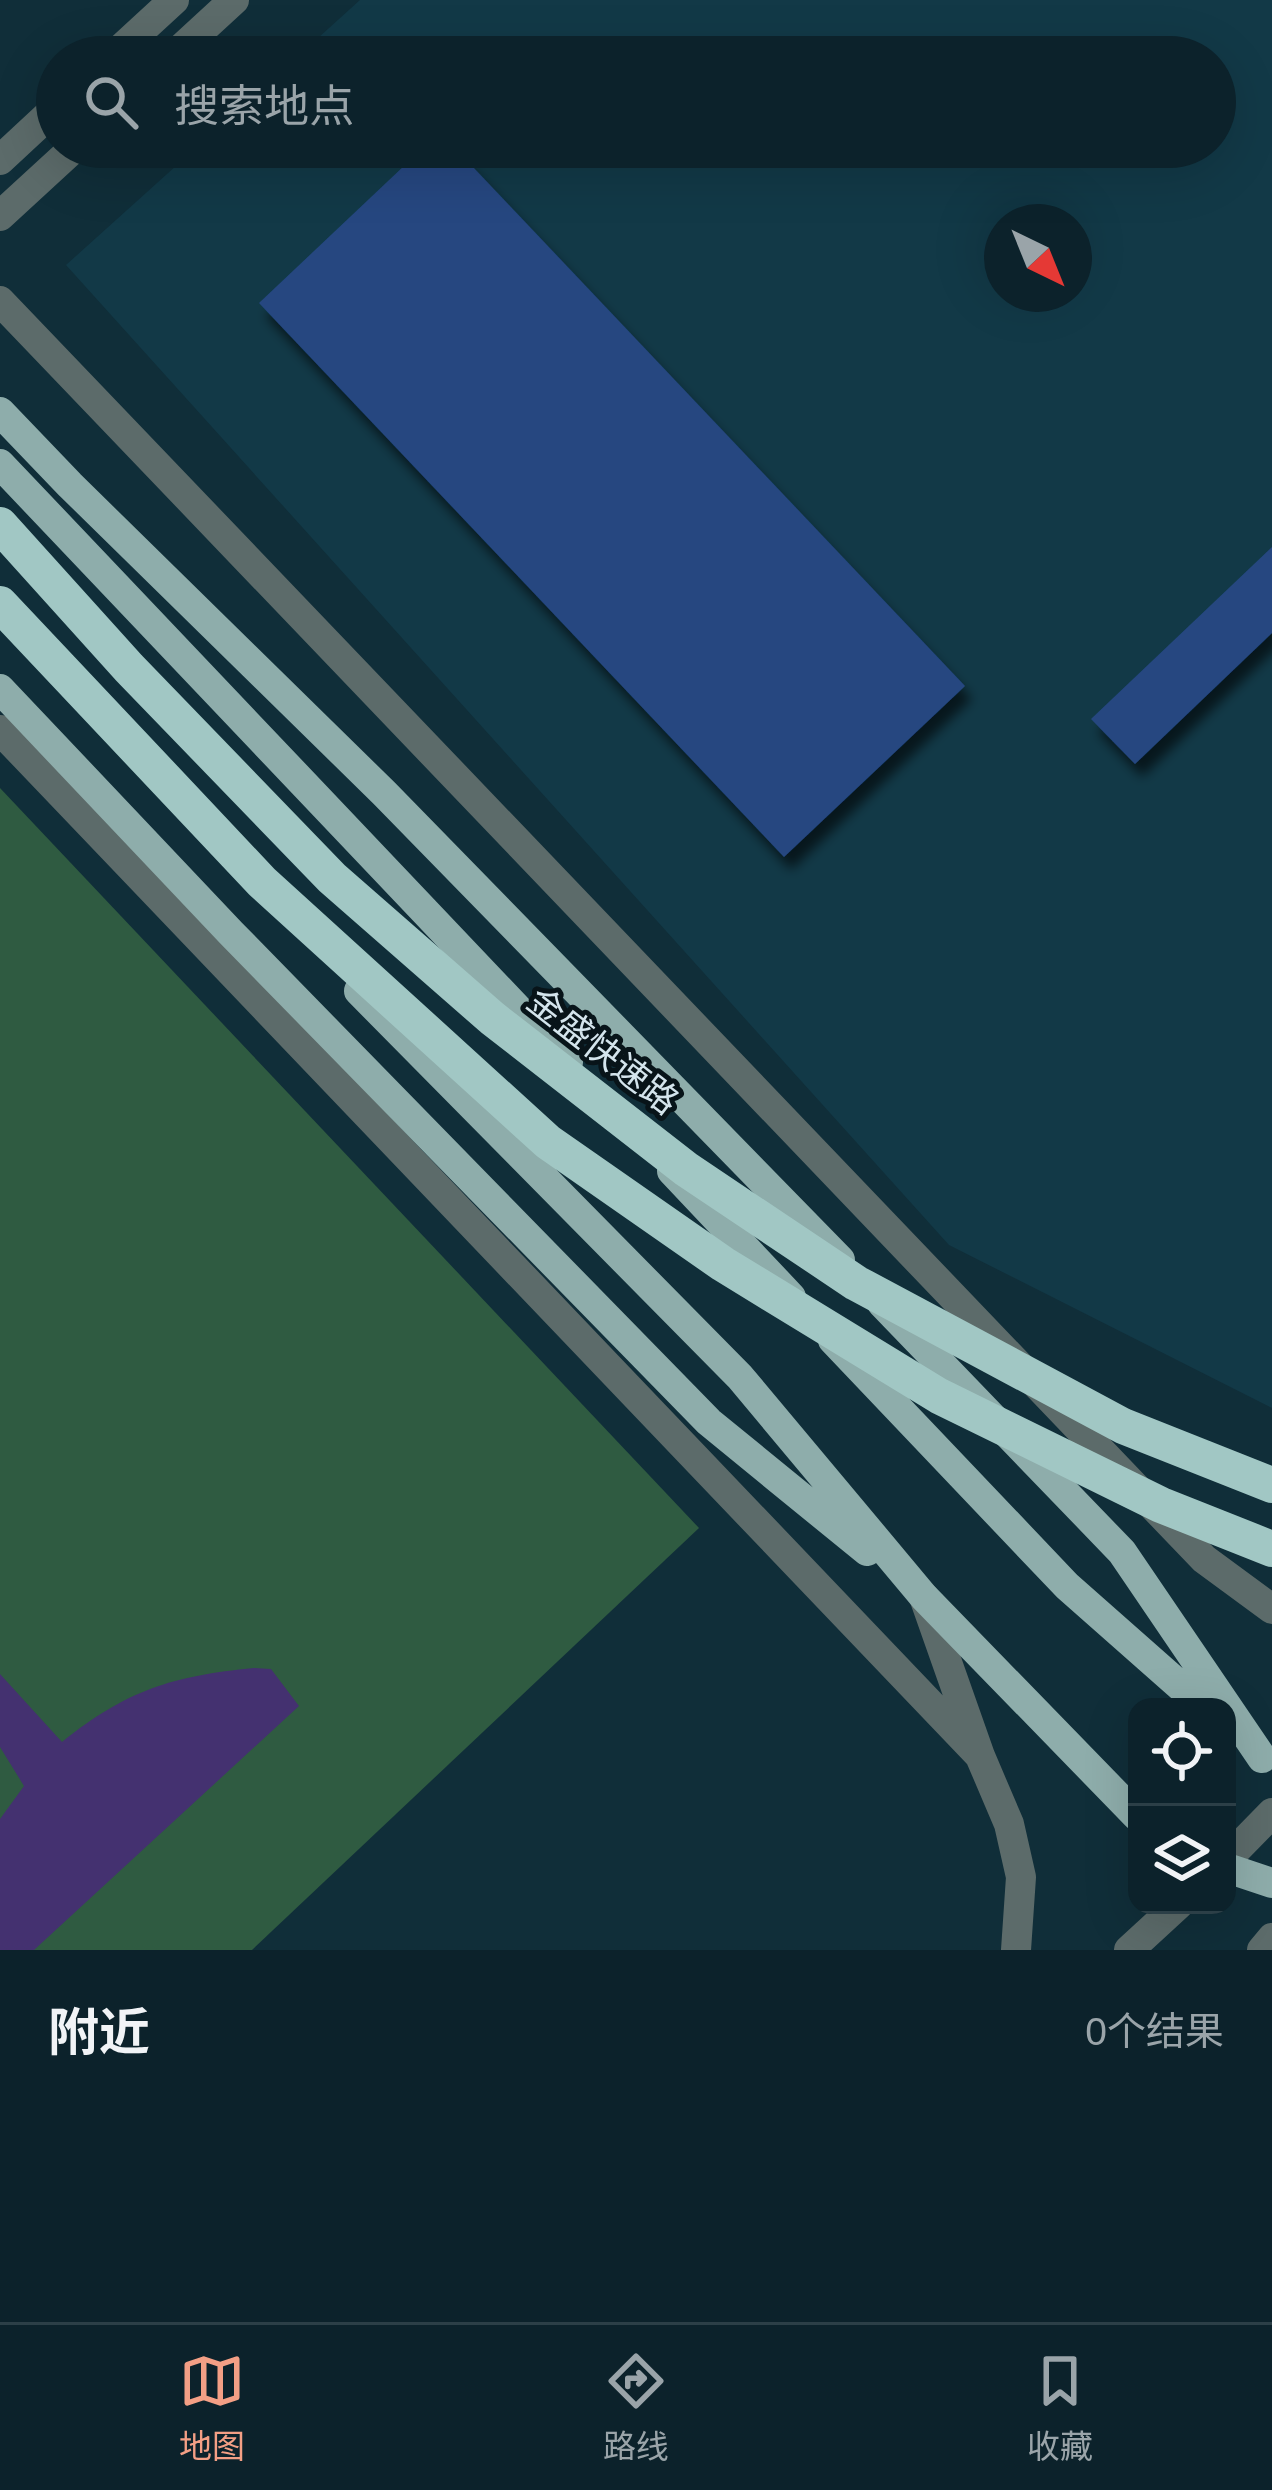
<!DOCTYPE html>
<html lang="zh">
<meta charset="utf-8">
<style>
body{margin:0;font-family:Helvetica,"Noto Sans SC",sans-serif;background:#1a2f37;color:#f1f3f6}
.controls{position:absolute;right:36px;bottom:36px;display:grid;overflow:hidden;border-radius:24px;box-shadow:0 12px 48px #0002}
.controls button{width:108px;height:108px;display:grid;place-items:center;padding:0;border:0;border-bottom:3px solid #2c3f47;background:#0c222b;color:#f1f3f6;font:60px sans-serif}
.compass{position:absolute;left:984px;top:204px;width:108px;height:108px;border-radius:50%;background:#0c222b;box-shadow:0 12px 48px #0002;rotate:137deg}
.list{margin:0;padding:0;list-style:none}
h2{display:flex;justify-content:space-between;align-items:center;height:156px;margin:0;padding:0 48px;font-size:51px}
h2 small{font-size:39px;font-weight:400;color:#9aa4a9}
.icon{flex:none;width:66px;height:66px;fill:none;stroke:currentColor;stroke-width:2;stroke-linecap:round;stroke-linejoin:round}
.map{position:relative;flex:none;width:1272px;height:1950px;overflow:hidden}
.search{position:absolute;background:#0c222b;box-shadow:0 12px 48px #0002;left:36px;right:36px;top:36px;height:132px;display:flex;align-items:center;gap:30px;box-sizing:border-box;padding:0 42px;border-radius:66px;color:#9aa4a9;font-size:45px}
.sheet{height:372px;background:#0c222b}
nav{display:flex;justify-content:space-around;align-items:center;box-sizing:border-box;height:168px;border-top:3px solid #2c3f47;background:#0c222b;font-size:33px;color:#9aa4a9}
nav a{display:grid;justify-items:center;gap:6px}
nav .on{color:#f39f85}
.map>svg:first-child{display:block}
.built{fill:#123947;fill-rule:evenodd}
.green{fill:#2f5b41}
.water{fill:#443170}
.building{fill:#254780;filter:url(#shadow)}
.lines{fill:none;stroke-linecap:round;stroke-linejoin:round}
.minor{stroke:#5c6b6a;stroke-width:30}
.major{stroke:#8eadab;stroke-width:30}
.highway{stroke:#a1c7c4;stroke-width:36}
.labels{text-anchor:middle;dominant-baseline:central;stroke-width:10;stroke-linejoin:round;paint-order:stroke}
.street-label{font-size:36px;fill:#d4e4ec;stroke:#081419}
</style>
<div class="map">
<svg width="1272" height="1950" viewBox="0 0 1272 1950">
<defs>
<filter id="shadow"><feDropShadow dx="7" dy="13" stdDeviation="6" flood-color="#0009"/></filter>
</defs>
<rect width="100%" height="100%" fill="#102e39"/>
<path class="built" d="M360 0H1272V1408L949 1245 66 265 197 147H1215V57H297ZM1002 222H1074V294H1002Z"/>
<path class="green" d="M0 788 699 1528 252 1950H0Z"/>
<path class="water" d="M254 1668 271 1669 299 1706 34 1950H0V1819L24 1786 0 1747V1674L62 1742C127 1690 172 1676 254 1668Z"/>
<path class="building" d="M424 147H454L965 686 784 857 259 303Z
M1272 547V633L1135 764 1091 719Z"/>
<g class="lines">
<path class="minor" d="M112 57 174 0
M172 57 234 0
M0 160 57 107
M0 216 75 147
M0 301 1204 1559 1272 1609
M0 730 980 1756
M924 1597 980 1756 1009 1824 1021 1877 1016 1950
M1227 1859 1272 1813
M1129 1950 1178 1905
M1262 1950 1272 1938"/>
<path class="major" d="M0 412 70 485 384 793 840 1260
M0 464 568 1062
M0 689 231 933 709 1422 867 1551
M359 991 740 1377 924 1597 1137 1816
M672 1171 791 1297
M882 1303 1122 1552 1262 1758
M833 1340 1067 1586 1204 1707
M1227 1868 1272 1883"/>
<path class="highway" d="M0 525 129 668 332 878 492 1018 686 1169 856 1283 1123 1426 1272 1485
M0 604 262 882 548 1142 723 1264 939 1396 1161 1505 1272 1549"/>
</g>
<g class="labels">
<g class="street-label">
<text transform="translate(603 1051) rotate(38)">金盛快速路</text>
</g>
</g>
</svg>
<div class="controls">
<button><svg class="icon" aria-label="locate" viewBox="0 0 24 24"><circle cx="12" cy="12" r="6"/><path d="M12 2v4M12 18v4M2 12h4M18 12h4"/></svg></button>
<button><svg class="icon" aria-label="layers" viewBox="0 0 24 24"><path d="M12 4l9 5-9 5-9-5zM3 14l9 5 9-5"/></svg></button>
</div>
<svg class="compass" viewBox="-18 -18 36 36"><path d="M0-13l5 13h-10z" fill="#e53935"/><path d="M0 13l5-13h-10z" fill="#9aa4a9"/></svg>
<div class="search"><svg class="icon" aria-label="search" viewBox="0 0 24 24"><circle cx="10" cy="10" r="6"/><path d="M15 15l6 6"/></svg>搜索地点</div>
</div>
<section class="sheet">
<h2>附近<small>0个结果</small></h2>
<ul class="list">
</ul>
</section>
<nav>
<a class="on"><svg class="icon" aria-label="map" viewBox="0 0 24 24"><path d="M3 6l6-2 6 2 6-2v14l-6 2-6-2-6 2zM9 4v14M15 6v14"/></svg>地图</a>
<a><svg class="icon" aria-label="directions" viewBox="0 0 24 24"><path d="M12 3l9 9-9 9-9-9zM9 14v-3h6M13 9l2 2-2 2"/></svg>路线</a>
<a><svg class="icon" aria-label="saved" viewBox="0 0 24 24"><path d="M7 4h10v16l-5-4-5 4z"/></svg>收藏</a>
</nav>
